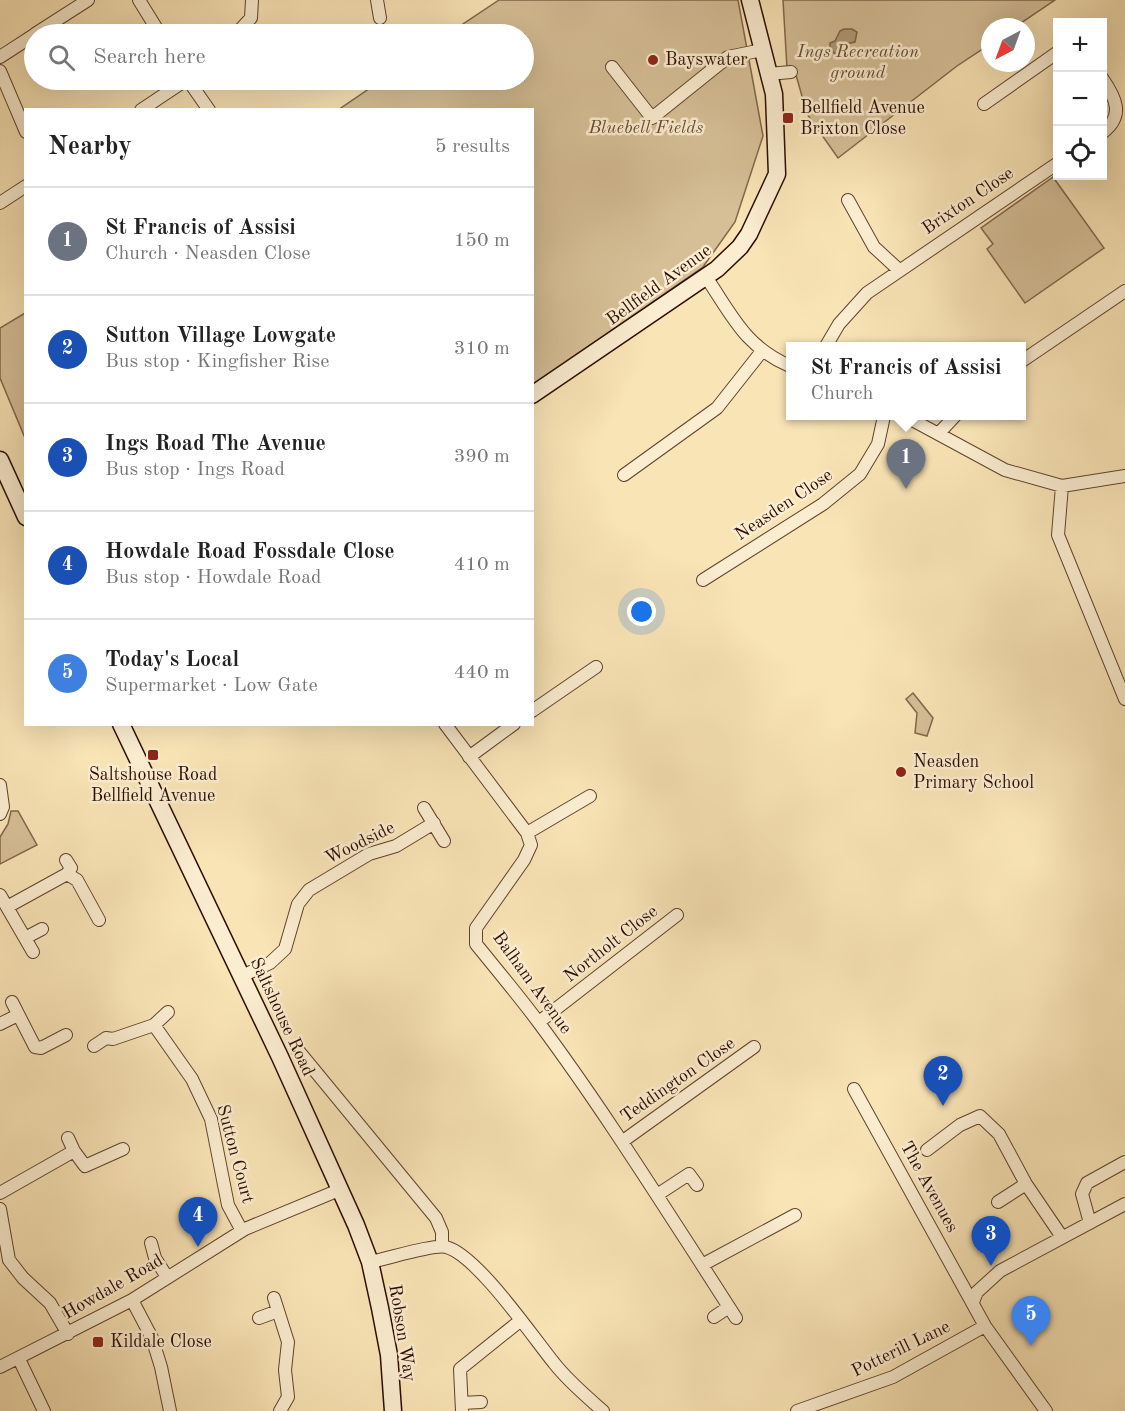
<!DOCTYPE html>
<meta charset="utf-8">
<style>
body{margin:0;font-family:"Old Standard TT",serif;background:#f2f2f2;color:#222}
.controls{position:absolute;right:18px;top:18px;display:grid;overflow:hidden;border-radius:0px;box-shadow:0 6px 24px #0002}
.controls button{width:54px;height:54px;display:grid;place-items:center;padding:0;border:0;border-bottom:2px solid #e0e0e0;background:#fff;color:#222;font:30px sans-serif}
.compass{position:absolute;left:981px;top:18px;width:54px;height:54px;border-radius:50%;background:#fff;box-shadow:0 6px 24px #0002;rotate:221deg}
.you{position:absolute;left:642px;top:612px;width:21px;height:21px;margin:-15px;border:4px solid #fff;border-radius:50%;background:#1a73e8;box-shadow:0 0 0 9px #1a73e833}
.badge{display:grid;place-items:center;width:39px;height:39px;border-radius:50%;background:#2563eb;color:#fff;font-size:20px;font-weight:700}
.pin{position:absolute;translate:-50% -50px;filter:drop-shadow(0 2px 3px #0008)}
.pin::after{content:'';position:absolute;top:32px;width:21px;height:18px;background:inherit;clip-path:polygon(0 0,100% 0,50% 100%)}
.popup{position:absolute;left:786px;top:342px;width:240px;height:78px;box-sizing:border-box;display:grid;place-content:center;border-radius:0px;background:#fff;filter:drop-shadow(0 2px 4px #0005);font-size:20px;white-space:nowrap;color:#767676}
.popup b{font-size:22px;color:#222}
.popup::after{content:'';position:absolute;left:50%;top:100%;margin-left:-12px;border:12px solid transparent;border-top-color:#fff}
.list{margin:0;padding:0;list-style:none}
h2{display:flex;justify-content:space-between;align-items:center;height:78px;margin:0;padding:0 24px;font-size:26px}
h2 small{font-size:20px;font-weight:400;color:#767676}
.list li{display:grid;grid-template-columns:39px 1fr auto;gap:18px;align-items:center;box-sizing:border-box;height:108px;padding:0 24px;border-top:2px solid #e0e0e0}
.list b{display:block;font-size:22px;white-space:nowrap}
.list p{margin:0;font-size:20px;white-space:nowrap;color:#767676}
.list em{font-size:20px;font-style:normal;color:#767676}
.icon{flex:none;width:33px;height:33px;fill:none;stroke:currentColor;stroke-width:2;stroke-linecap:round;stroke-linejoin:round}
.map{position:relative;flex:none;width:1125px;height:1411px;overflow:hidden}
.search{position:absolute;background:#fff;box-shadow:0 6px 24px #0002;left:24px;top:24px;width:510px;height:66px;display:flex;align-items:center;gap:15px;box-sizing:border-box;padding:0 21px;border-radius:33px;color:#767676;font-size:22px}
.panel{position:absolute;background:#fff;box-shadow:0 6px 24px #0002;left:24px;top:108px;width:510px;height:618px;border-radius:0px}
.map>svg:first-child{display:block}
.green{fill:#d6bf97;stroke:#81664c;stroke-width:1.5}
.water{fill:#b39b78;stroke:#7d6248;stroke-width:1.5}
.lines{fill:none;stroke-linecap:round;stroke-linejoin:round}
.street-casing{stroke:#5f422e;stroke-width:14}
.secondary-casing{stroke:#2c0c00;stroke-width:19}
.street{stroke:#fbedd0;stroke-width:12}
.secondary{stroke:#fbedd0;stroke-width:16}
.poi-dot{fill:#8f2418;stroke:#fbedd0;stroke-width:2}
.labels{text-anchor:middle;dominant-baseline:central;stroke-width:5;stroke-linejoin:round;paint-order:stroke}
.park-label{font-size:18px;font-style:italic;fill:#684b35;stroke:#fbedd0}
.poi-label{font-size:18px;fill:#2c0c00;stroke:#fbedd0;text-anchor:start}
.street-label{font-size:18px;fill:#2c0c00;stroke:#fbedd0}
</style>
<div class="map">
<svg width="1125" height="1411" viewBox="0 0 1125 1411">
<rect width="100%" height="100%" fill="#f9e4b6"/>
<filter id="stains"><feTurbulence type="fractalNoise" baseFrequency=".00333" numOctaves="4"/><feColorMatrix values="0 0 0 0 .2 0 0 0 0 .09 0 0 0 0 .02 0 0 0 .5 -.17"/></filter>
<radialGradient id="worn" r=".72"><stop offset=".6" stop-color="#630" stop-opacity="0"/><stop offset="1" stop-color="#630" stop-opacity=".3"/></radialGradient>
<path class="green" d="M499 0H738L763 136 735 222 703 267 533 385 532 110H338L382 80H524V34H448Z
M783 0H1055L1015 27H990V44L957 66 838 158 807 114 796 75 787 68Z
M1053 177 1104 248 1025 303 987 249 993 244 981 228Z
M25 313V438L0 378V328Z
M913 693 933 718 927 736 915 733 917 713 906 699Z
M11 811H18L37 845 0 864V837L8 824Z"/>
<path class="water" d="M844 29H852L857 32 855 42 846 44 844 50 835 54 830 48V43L835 41 840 31Z"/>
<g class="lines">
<g class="street-casing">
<path id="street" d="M139 0 160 34
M377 0 380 18
M35 34 88 0
M236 34 251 18 252 0
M0 57 34 35
M612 67 652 118 728 57 762 50
M0 71 26 132
M768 74 791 72
M1102 78C1116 98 1125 116 1102 133
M188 80 209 110
M984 104 1058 52
M141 110 186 80
M848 200 874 247 899 270
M0 203 26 186
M706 277C732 315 745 347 790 366
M826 346 839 324 867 293 1058 163
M1022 361 1125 291
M905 416 1005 470 1062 486 1125 476
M939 433 955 416
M624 475 717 408 762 351
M1062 486 1058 535 1125 699
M703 580 823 504 860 474 878 444 884 416
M532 711 596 667
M445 724 527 833 531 845 524 860 476 928V944C497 970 519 996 539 1023 597 1101 649 1183 702 1265L795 1215
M469 757 514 724
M0 785 3 807 0 814
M424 808 444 841
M527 833 590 796
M66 860 71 868 67 874
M0 895 33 952
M7 907 67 874 77 880 99 920
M25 938 42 929
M242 976 270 963 285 949 298 904 309 890 369 854 396 846 434 823
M12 1002 35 1047 41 1048 66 1035
M539 1022 677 915
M0 1024 18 1015
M154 1025 192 1079 211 1119 228 1205 242 1231
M94 1046 106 1038 113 1039 154 1025 168 1012
M297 1049 436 1218 442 1232V1246
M854 1089 985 1326 1046 1411
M68 1138 74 1151 85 1166 123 1149
M623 1141 754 1047
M927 1150 960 1125 980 1116 999 1134 1026 1184 1062 1237
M0 1193 74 1151
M657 1195 689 1174 697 1185
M998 1202 1026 1184
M0 1209 9 1260 23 1278 50 1303 68 1334
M1090 1223 1082 1194 1087 1183 1125 1162
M151 1243 155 1258 167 1277
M370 1262C387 1259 433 1244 446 1247 477 1255 532 1336 554 1363 568 1381 586 1396 603 1411
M702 1265 736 1318
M274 1298 288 1342 285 1370 288 1397 280 1411
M132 1300 152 1338 161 1367 170 1411
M973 1302 977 1292 1000 1271 1125 1204
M714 1317 729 1307
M259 1318 278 1311
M19 1359 44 1411
M0 1367 132 1300 245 1229 339 1190
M462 1403 481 1402
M462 1411 460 1369 521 1320
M797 1411 893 1377 985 1326"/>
</g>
<g class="secondary-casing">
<path id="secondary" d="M532 395 717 269 740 247 749 234 777 174 774 94 750 0
M0 460 26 517
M121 724 280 1057 356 1225 370 1262 380 1308 389 1355 393 1411"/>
</g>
<use href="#street" class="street"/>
<use href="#secondary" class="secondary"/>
</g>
<g class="poi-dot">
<circle cx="653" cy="60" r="6"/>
<rect x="782" y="112" width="12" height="12" rx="3"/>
<rect x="147" y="749" width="12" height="12" rx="3"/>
<circle cx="901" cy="772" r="6"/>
<rect x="92" y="1336" width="12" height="12" rx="3"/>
</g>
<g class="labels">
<g class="park-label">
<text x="858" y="52">Ings Recreation<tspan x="858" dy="21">ground</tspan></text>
<text x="646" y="128">Bluebell Fields</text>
</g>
<g class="poi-label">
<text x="665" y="60">Bayswater</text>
<text x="800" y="108">Bellfield Avenue<tspan x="800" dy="21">Brixton Close</tspan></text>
<text x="913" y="762">Neasden<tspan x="913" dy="21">Primary School</tspan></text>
<text x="153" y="775" text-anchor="middle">Saltshouse Road<tspan x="153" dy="21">Bellfield Avenue</tspan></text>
<text x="110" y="1342">Kildale Close</text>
</g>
<g class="street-label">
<text transform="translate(968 201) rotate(-34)">Brixton Close</text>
<text transform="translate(659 285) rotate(-36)">Bellfield Avenue</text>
<text transform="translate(784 505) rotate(-34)">Neasden Close</text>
<text transform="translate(360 843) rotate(-26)">Woodside</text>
<text transform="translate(611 944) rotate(-38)">Northolt Close</text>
<text transform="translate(532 983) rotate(54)">Balham Avenue</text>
<text transform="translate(282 1017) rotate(65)">Saltshouse Road</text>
<text transform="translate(678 1080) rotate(-35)">Teddington Close</text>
<text transform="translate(235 1154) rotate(75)">Sutton Court</text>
<text transform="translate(929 1187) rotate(61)">The Avenues</text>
<text transform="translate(113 1287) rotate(-30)">Howdale Road</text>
<text transform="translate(402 1333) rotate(81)">Robson Way</text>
<text transform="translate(901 1349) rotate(-26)">Potterill Lane</text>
</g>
</g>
<rect width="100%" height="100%" filter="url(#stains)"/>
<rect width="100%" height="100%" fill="url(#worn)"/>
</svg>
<div class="controls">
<button>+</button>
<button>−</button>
<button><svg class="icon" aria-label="locate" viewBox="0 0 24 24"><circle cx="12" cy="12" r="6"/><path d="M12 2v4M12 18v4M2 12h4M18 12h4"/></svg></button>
</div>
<svg class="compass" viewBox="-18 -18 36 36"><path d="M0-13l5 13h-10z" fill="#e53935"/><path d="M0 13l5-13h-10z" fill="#767676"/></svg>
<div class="you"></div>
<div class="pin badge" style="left:906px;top:489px;background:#6b7280">1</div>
<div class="popup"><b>St Francis of Assisi</b>Church</div>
<div class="pin badge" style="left:943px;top:1106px;background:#1a4fb4">2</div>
<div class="pin badge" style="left:991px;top:1266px;background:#1a4fb4">3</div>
<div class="pin badge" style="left:198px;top:1247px;background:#1a4fb4">4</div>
<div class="pin badge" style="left:1031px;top:1346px;background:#3f7fe0">5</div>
<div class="search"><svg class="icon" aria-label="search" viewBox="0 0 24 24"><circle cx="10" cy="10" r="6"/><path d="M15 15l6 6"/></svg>Search here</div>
<section class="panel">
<h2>Nearby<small>5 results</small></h2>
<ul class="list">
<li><span class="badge" style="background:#6b7280">1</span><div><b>St Francis of Assisi</b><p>Church · Neasden Close</p></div><em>150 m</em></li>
<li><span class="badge" style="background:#1a4fb4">2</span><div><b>Sutton Village Lowgate</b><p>Bus stop · Kingfisher Rise</p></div><em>310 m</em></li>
<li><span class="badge" style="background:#1a4fb4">3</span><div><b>Ings Road The Avenue</b><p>Bus stop · Ings Road</p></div><em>390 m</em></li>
<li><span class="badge" style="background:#1a4fb4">4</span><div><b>Howdale Road Fossdale Close</b><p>Bus stop · Howdale Road</p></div><em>410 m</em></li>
<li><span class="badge" style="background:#3f7fe0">5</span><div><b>Today's Local</b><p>Supermarket · Low Gate</p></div><em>440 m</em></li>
</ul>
</section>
</div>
